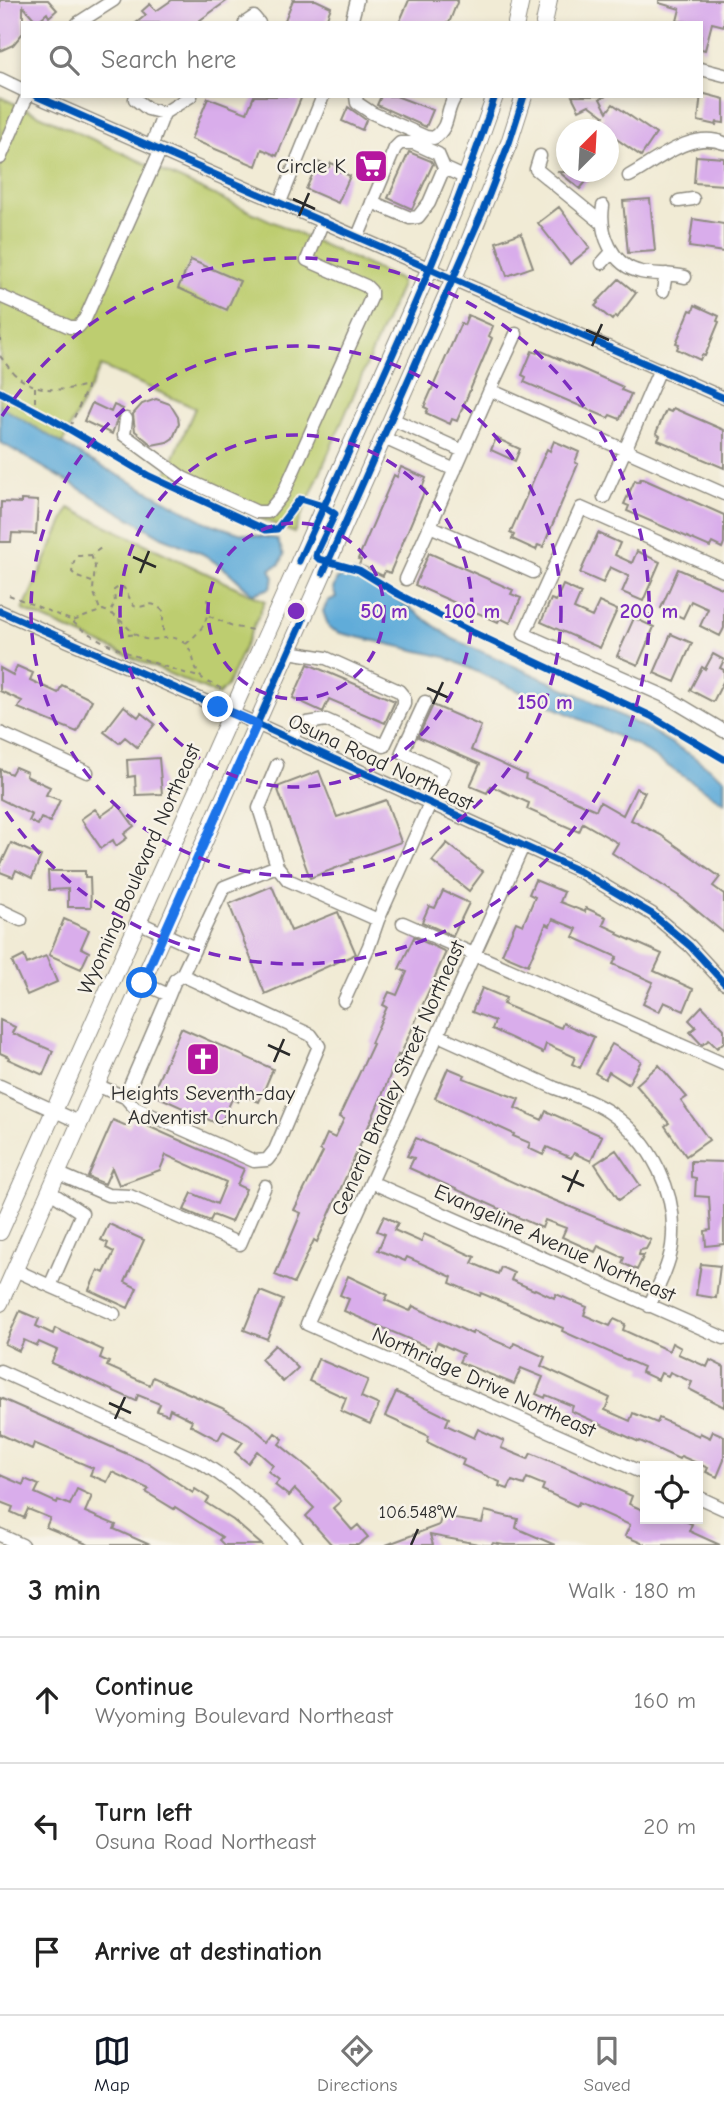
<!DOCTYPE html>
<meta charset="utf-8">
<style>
body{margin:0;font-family:"Comic Neue",sans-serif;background:#f6f6f6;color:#222}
.controls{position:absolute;right:21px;bottom:21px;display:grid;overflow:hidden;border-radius:0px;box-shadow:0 4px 10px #0003}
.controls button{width:63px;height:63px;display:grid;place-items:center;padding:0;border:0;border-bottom:2px solid #e0e0e0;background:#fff;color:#222;font:35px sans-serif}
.compass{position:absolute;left:556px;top:119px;width:63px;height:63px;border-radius:50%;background:#fff;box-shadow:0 4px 10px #0003;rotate:24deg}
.stop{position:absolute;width:21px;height:21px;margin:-16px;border:5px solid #1a73e8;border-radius:50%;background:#fff}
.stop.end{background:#1a73e8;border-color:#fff;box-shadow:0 2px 7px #0008}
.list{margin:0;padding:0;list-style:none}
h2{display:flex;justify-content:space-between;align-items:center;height:91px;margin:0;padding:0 28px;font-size:30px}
h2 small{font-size:23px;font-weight:400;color:#767676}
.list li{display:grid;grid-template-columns:46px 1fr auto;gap:21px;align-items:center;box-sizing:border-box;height:126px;padding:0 28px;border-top:2px solid #e0e0e0}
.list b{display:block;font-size:26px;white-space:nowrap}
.list p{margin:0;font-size:23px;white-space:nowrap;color:#767676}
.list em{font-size:23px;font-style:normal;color:#767676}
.icon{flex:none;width:38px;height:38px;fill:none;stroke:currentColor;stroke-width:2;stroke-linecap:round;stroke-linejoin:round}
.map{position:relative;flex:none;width:724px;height:1545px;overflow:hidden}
.search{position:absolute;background:#fff;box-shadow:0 4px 10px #0003;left:21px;right:21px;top:21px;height:77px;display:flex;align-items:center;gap:18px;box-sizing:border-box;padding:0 24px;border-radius:0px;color:#767676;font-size:26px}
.sheet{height:469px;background:#fff}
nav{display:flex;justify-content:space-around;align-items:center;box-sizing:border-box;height:98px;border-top:2px solid #e0e0e0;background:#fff;font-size:19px;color:#767676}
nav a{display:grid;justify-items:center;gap:4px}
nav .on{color:#111827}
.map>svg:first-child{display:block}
.green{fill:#bdcd70;stroke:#747c4e;stroke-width:2}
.water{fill:#60acd9;stroke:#466c82;stroke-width:2}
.building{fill:#d9adeb}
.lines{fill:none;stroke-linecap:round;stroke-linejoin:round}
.minor-casing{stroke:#8e8b80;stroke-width:15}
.major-casing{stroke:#8e8b80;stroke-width:18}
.path{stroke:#8e8b80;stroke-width:2;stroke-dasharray:5 5;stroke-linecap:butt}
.minor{stroke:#fff;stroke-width:12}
.major{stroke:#fff;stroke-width:16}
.cycleway-casing{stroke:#f7f3e8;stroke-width:11}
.cycleway{stroke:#0057b8;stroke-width:7}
.route{stroke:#1a73e8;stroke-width:9}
.ticks{fill:none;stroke:#2b2b2b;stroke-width:2.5}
.ring{fill:none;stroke:#7b2cbf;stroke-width:3.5;stroke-dasharray:12 9}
.labels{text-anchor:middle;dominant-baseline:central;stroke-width:5;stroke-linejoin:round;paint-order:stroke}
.poi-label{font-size:21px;fill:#2b2b2b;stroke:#f7f3e8;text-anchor:end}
.street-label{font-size:21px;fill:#2b2b2b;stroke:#f7f3e8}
.ticks-label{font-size:18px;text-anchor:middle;fill:#2b2b2b;stroke:#f7f3e8;stroke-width:5;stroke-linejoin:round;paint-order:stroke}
.centre{fill:#7b2cbf;stroke:#f7f3e8;stroke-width:3.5}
.ring-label{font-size:21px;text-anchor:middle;font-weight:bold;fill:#7b2cbf;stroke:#f7f3e8;stroke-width:5;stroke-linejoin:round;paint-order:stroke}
</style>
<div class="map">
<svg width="724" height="1545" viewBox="0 0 724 1545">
<rect width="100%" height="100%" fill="#f7f3e8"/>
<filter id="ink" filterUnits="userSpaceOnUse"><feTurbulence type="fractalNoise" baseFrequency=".0143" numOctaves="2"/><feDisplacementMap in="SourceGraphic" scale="14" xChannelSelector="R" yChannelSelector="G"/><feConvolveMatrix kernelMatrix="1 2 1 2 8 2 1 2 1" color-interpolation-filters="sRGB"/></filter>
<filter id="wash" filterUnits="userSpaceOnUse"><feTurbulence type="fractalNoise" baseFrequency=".00686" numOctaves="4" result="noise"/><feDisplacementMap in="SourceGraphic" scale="28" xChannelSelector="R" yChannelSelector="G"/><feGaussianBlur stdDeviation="1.57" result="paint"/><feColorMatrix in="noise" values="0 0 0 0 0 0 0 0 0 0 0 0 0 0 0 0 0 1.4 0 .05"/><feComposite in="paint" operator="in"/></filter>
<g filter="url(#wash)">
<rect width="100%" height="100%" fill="#f1ebd5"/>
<path class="green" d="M0 97 400 280 401 285 294 533 166 476 195 408 101 366 62 444 0 406Z
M69 508 265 601 227 686 218 695 23 610Z"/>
<path class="water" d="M0 406 84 457 206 522 239 533 277 539 284 555 280 564 270 569 274 578 270 588 253 594 229 572 203 554 162 537 0 442Z
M354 573 366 577 453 639 577 694 649 730 691 755 724 779V803L636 745 445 657 340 633 329 628 323 611 328 601 336 597 333 589 337 579Z"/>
<g id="blocks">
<path class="building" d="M0 0H48L57 10 49 17 47 13 37 22 23 6V33L13 45 0 51Z
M172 0H228L196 23H136L146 15 142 11 150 4 156 11Z
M293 0H316L331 7 325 23H291L285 20Z
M409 0H458L449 23H399Z
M659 0H724V26L712 23 705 50 701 49V23L677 21 680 9 659 3Z
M701 93 724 99V123L717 122 716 125 698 121Z
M254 96H302L277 156 262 149 256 166 191 139 208 98 247 113Z
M381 96H396L433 110 426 127 377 105Z
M572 96H606L600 99 607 112 613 104 656 134 641 156 608 133V130L598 125 604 116 589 105 579 110Z
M348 107 366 120 362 130 342 121Z
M409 152 431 161 433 164 412 209 388 198Z
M369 154 381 159 373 178 360 173Z
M696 156 724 158V185L694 183Z
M318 162 329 167 331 163 341 167 339 171 350 176 338 203 306 189Z
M559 172H594L580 189Z
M650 199 655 251 628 253 623 201Z
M559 207 590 248 570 264 538 223Z
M693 219 724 224V252L689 247Z
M521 233 533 267 507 276 496 242Z
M191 260 240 281 227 310 178 288Z
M619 279 636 293 617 318 615 316 612 320 595 306 598 303 597 302Z
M695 305 719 316 717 321 719 322 705 356 702 355 700 360 677 349 679 344 676 343 690 310 693 311Z
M468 315 493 326 489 336 492 338 457 421 452 419 450 424 426 413 428 409 424 407 461 323 464 325Z
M539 350 623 387 621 390 631 394 620 419 610 415 608 418 524 382 526 377 522 375 532 351 537 353Z
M156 399 170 404 178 417 179 424 173 438 167 442 152 445 135 431 133 414 142 404Z
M92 403 111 412 114 405 123 409 119 414 112 434 84 421Z
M673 408 724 430V468L658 440 660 436 656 433 666 410 671 412Z
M496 438 520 449 515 461 491 450Z
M554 441 579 452 575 462 578 464 543 547 538 545 536 550 512 539 514 535 510 533 547 449 550 451Z
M401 467 426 478 422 488 425 490 390 573 385 571 383 576 359 565 361 560 358 559 394 475 397 477Z
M641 478 724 515V543L722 548 712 543 710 547 627 511 629 506 624 504 635 480 639 482Z
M21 500 38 501 36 534 12 533 11 542H0L1 502 21 503Z
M598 533 620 543 615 555 632 563 637 551 660 562 643 601 622 592 629 576 610 567 603 583 580 573Z
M429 553 513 590 511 594 521 598 510 623 500 618 498 622 415 585Z
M678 569 724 589V628L720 636 700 626 708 609 691 601 683 618 661 608Z
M563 585 581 593 574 609 592 617 599 602 617 610 600 648 541 622 551 599 556 601Z
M634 618 654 627 638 665 617 656Z
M671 634 692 643 675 682 654 673Z
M713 654 724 660 720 668 724 670V680L713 702 690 690 702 667 705 669Z
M308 664 395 701 385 723 329 699 323 712 293 698Z
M17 666 33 673 30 680 58 693 62 685 92 700 77 732 18 708 22 701 0 691V668L13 675Z
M433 705 481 726 471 750 526 775 525 779 596 810 600 802 623 815 636 788 645 792 631 820 661 835 720 877 713 886 724 894V933L679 896 612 853 618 843 583 823 579 832 527 809 529 803 491 786 487 793 470 786 480 764 418 737Z
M124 706 138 717 141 713 155 724 137 747 125 737 119 743 104 732Z
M159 758 162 794 136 795 135 776 128 777 127 760Z
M15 767 27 772 26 776 50 787 46 795 60 800 50 822 41 818 38 825 29 821 32 815 0 799V769L11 774Z
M319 771 337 817 386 800 401 842 351 860 352 862 310 878 277 787Z
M118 804 134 826 124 834 127 838 116 846 113 840 101 848 81 819 95 809 101 816Z
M11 843 41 856 32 878 16 870 13 877 0 872V866Z
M447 843 483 872 469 891 432 861Z
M48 871H85V877H90L91 907H68V889L49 890Z
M535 880 564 892 560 902 585 912 586 908 606 917 603 925 618 932 617 934 662 954 654 971 693 989 684 1011 664 1002 659 1012 643 1004 653 982 613 964 617 957 573 937 577 929 553 919 550 926 546 924 528 965 502 954 516 922 523 925 535 897 529 894Z
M272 886 291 931 338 912 356 954 265 994 229 904Z
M443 891 469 903 453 936 422 922 429 906 435 908Z
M64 919 89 930 81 948 89 952 81 969 49 955Z
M414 937 446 952 400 1056 398 1055 381 1098 317 1242 314 1240 294 1283 275 1275 301 1213 294 1210 323 1152 320 1150 327 1134 335 1138 344 1119 339 1117 373 1044 371 1043 387 1007 383 1005 389 992 397 995 407 972 399 969Z
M24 956 27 964 46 956 57 982 27 995 12 962Z
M482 988 506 998 503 1004 561 1028 563 1023 594 1037 580 1068 572 1064 575 1057 546 1044 543 1053 492 1029 495 1021 472 1012Z
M702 1006 724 1029V1042L717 1048 709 1040 702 1045 690 1032 696 1027 689 1020Z
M0 1020 15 1027 12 1033 53 1051 43 1075 8 1059 9 1057 0 1053Z
M181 1028 273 1069 259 1102 242 1095 238 1102 232 1099 220 1125 152 1094Z
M612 1044 641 1061 628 1084 609 1072 605 1079 595 1073Z
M659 1065 687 1097 681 1101 709 1140 686 1156 665 1126 669 1123 636 1085Z
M448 1068 465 1075 463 1078 519 1099 515 1108 542 1120 546 1111 602 1136 591 1161 574 1153 571 1158 547 1147 543 1155 528 1148 530 1143 513 1136 514 1134 435 1098Z
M132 1119 244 1169 237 1185 246 1189 231 1222 213 1215 210 1221 184 1210 192 1193 217 1204 226 1182 166 1155 160 1170 119 1185 112 1168 105 1184 88 1177 113 1120 129 1127Z
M416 1138 539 1194 651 1240 646 1249 640 1250 639 1255H644L637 1270 622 1263 624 1258 598 1246 595 1252 562 1237 566 1228 545 1220 542 1228 409 1168 414 1158 407 1156Z
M616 1150 640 1185 619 1200 595 1164Z
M691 1161 724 1162V1244L706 1246 705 1231 711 1230 709 1197 695 1196 696 1178 691 1177Z
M384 1216 398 1223 394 1230 421 1242 424 1234 475 1257 472 1263 498 1274 501 1267 514 1273 511 1280 534 1290 535 1289 554 1298 556 1294 587 1307 584 1315 610 1326 614 1319 625 1324 623 1330 669 1351 672 1343 681 1348 678 1354 707 1367 710 1360 724 1367V1407L689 1389 692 1382 670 1372 668 1376 661 1373 658 1380 641 1372 643 1367 562 1331 563 1328 481 1293 480 1296 450 1283 452 1277 407 1257 405 1261 378 1250 385 1234 377 1231Z
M109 1224 144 1240 125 1282 137 1288 128 1308 89 1290 98 1270 104 1273 114 1252 106 1248 108 1243 101 1240Z
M701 1264 720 1266 716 1298 696 1295Z
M348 1276 388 1295 385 1300 410 1311 413 1306 472 1334 473 1331 512 1348 514 1343 545 1357 541 1366 610 1398 605 1410 630 1421 633 1413 657 1423 659 1418 699 1436 700 1433 710 1438 713 1431 724 1436V1460L717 1477 706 1472 708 1468 681 1456 679 1459 640 1441 639 1442 571 1411 573 1406 546 1395 545 1398 536 1394 543 1377 521 1368 514 1384 459 1362 463 1354 437 1342 434 1350 344 1311 349 1299 340 1295Z
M260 1291 283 1300 267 1339 244 1330Z
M20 1311 39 1319 36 1326 53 1334 55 1328 103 1350 100 1358 109 1362 107 1366 150 1385 153 1377 179 1389 222 1408 249 1424 269 1441 275 1433 283 1439 279 1444 310 1469 341 1501 333 1508 352 1530 358 1525 368 1537 358 1545H332L306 1516 314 1508 295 1489 289 1496 275 1485 279 1480 268 1471 273 1465 257 1451 248 1463 235 1452 243 1442 223 1431 218 1440 190 1425 192 1420 170 1409 168 1415 157 1411 160 1404 138 1395 136 1401 51 1363 57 1350 39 1342 37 1346 24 1340 19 1351 5 1344Z
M275 1345 298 1368 283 1382 261 1359Z
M318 1359 368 1380 361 1397 379 1405 370 1424 341 1411 346 1398 309 1381Z
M396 1392 449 1418 446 1425 474 1438 478 1429 504 1441 501 1448 528 1459 531 1453 596 1480 632 1496 629 1504 645 1511V1519H681L692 1524 689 1531 720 1545H646L625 1536 630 1525 579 1502 577 1506 542 1490 544 1485 527 1478 524 1485 512 1481 508 1489 499 1486 500 1482 462 1465 464 1460 427 1442 429 1436 385 1416Z
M0 1398 150 1464 193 1493 195 1489 209 1498 206 1503 233 1520 262 1545H224L219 1540 222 1537 175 1507 174 1509 146 1492 149 1489 112 1472 107 1482 90 1475 93 1468 34 1443 32 1449 0 1434Z
M0 1475 23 1485 25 1479 39 1485 35 1493 57 1503 58 1500 70 1505 77 1489 92 1496 85 1512 116 1525 114 1529 150 1545H89L46 1527 50 1518 28 1509 24 1518 11 1512 13 1507 0 1502Z
M485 1511 518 1519 516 1528 555 1545H504L493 1543 492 1545H484L430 1535 433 1545H386L439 1525 441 1517 482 1523Z"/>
</g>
</g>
<g filter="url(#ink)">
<use href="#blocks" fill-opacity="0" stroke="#8e8b80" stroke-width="2"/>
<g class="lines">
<g class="minor-casing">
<path id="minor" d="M78 23 114 0
M245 23 254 17 259 23
M351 23 357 0
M701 69 724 75
M0 79 23 90
M36 96 724 398
M136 96 135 99 148 109 164 113 191 96
M356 96 357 103 372 113 426 137 434 138C452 125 444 110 456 96
M151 147 164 113
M540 156 536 169 602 223
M0 158 27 96
M629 176C658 160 691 130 724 143
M679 201 693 199
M280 202 323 96
M372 202 410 218 418 217 429 203 444 168
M603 206C599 233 612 266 641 272 656 275 670 273 685 277
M358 236 395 148 400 143H414L438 154 444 168 466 178
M602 263 612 252
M663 291 666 274
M0 296 70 327H78L85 319 160 151
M490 390 516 334
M126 419 124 435 183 478 257 512H268L283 494 371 298V291L366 286 307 260 323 221
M392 419 463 451
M384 438 455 470
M604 497 625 450 724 494
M724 571 581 508 524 634 667 697 724 731
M533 572 430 526 490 390 625 450 660 369
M406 579 430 526
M0 611 257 724 581 872 652 914 690 946 724 983
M289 652 326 658 399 691 404 697V704L384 746 326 720 301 724 290 740
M0 733 87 772
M523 846 307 1324 645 1474
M277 866 259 808 277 765
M0 910 21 920
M138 922 195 948
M403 923 724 1064
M182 975 224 887 277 866 288 880 378 920 444 772 402 752 425 702
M344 1001 369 946 378 920
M438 1035C477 1053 516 1070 555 1088 573 1095 593 1101 609 1112 651 1140 679 1194 672 1246 669 1266 658 1287 649 1306
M96 1085 125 1097 135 1108 254 1161 267 1160 275 1150 319 1046 311 1035 182 975 175 980 169 995 142 983
M0 1086 79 1122
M125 1097 169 995
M57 1173 108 1195 130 1196 240 1244 265 1186
M371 1182 724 1338
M15 1270 50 1286 82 1213 49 1191
M50 1286 114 1314
M0 1371 201 1462C237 1485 270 1512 297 1545
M698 1497 724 1509
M0 1535 22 1545"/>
</g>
<g class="major-casing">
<path id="major" d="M516 23 521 0
M544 23 549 0
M0 1232 430 268 458 200 495 96
M0 1303 454 278 509 143 524 96"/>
</g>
<path class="path" d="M0 326V342
M0 356C5 362 11 372 18 377 37 392 64 392 87 385V388L69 429
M35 387V410
M91 555 95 566 93 590 100 610
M92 582 77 577 72 572 74 562 77 556 91 555 101 548
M9 595 73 621 103 610C119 615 125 627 138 636 151 645 166 633 180 640 196 649 191 665 201 677 207 684 218 685 224 691
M111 610 115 603 114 590 120 586 124 588 134 606C147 610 149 597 163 611V636
M209 616 235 627 253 630
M119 619 121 631 129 635 136 634
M73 622C101 647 166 668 202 678
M186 644C201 631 211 620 207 599"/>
<use href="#minor" class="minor"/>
<use href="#major" class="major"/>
<g class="cycleway-casing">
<path id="cycleway" d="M36 96 724 398
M0 392 50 418 149 476 266 530 277 529 300 499 323 506 335 514 317 552 316 556 319 559 359 570 398 594 472 632 651 716 724 759
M299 561C368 408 442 256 495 96
M323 573 482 213 509 143 524 96
M0 611 257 724 581 872 652 914 690 946 724 983
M257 724 303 620"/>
</g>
<use href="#cycleway" class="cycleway"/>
</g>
</g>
<g class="lines" filter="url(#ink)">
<path class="route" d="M142 983 257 724 218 707"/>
</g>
<path class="ticks" d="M293 199 315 209M299 216 309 193M586 330 609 340M592 346 602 324M133 557 156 567M140 573 149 551M427 688 449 698M433 704 443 682M268 1045 290 1055M274 1062 284 1039M562 1176 584 1186M568 1192 578 1170M109 1403 131 1413M115 1419 125 1397M411 1545 418 1529"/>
<g class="ring">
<circle cx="296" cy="611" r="88"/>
<circle cx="296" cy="611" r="176"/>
<circle cx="296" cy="611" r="265"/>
<path d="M2 416A353 353 0 1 1 2 806"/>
</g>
<defs>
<g id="supermarket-square" transform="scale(1.75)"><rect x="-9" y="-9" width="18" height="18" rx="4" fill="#b5179e" stroke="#f7f3e8"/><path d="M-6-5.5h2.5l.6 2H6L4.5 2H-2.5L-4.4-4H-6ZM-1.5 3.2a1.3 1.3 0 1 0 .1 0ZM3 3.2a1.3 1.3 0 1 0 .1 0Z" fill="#fff"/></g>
<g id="church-square" transform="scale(1.75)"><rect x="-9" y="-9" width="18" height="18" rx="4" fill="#b5179e" stroke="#f7f3e8"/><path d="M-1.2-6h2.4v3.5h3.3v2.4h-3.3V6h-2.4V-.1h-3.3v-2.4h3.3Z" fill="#fff"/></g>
</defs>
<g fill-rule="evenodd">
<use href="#supermarket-square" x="371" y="166"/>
<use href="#church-square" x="203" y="1059"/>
</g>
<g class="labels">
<g class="poi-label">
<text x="346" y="166">Circle K</text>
<text x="203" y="1093" text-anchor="middle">Heights Seventh-day<tspan x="203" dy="24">Adventist Church</tspan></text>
</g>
<g class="street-label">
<text transform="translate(381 762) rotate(25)">Osuna Road Northeast</text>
<text transform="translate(139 869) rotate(-66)">Wyoming Boulevard Northeast</text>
<text transform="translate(398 1078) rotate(-66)">General Bradley Street Northeast</text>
<text transform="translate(555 1243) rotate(24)">Evangeline Avenue Northeast</text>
<text transform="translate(484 1382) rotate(24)">Northridge Drive Northeast</text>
</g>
</g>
<g class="ticks-label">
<text x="418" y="1518">106.548°W</text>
</g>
<circle cx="296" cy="611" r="10" class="centre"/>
<g class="ring-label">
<text x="384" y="618">50 m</text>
<text x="472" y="618">100 m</text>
<text x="649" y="618">200 m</text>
<text x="545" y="709">150 m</text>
</g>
</svg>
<div class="controls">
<button><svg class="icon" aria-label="locate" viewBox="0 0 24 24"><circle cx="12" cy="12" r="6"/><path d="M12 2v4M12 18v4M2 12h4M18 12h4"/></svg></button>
</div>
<svg class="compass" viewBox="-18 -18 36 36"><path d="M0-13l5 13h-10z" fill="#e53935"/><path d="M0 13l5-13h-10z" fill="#767676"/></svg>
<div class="stop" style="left:142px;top:983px"></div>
<div class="stop end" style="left:218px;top:707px"></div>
<div class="search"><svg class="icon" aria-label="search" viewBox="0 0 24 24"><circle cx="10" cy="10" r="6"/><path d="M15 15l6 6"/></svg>Search here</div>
</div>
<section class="sheet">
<h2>3 min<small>Walk · 180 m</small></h2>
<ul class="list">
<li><svg class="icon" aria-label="ahead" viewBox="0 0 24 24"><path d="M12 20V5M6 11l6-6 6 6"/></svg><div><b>Continue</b><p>Wyoming Boulevard Northeast</p></div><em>160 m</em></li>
<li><svg class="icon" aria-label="left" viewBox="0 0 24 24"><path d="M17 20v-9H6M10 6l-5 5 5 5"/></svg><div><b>Turn left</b><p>Osuna Road Northeast</p></div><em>20 m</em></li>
<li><svg class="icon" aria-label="arrive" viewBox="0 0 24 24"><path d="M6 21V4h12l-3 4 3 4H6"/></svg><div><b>Arrive at destination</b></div></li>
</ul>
</section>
<nav>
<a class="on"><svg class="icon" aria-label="map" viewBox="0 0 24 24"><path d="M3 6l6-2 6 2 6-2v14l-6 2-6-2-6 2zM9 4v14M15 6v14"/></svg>Map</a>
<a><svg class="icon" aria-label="directions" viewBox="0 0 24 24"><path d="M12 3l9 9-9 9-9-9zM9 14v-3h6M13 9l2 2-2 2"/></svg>Directions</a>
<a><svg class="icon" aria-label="saved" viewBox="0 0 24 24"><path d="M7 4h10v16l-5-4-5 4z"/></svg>Saved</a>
</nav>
